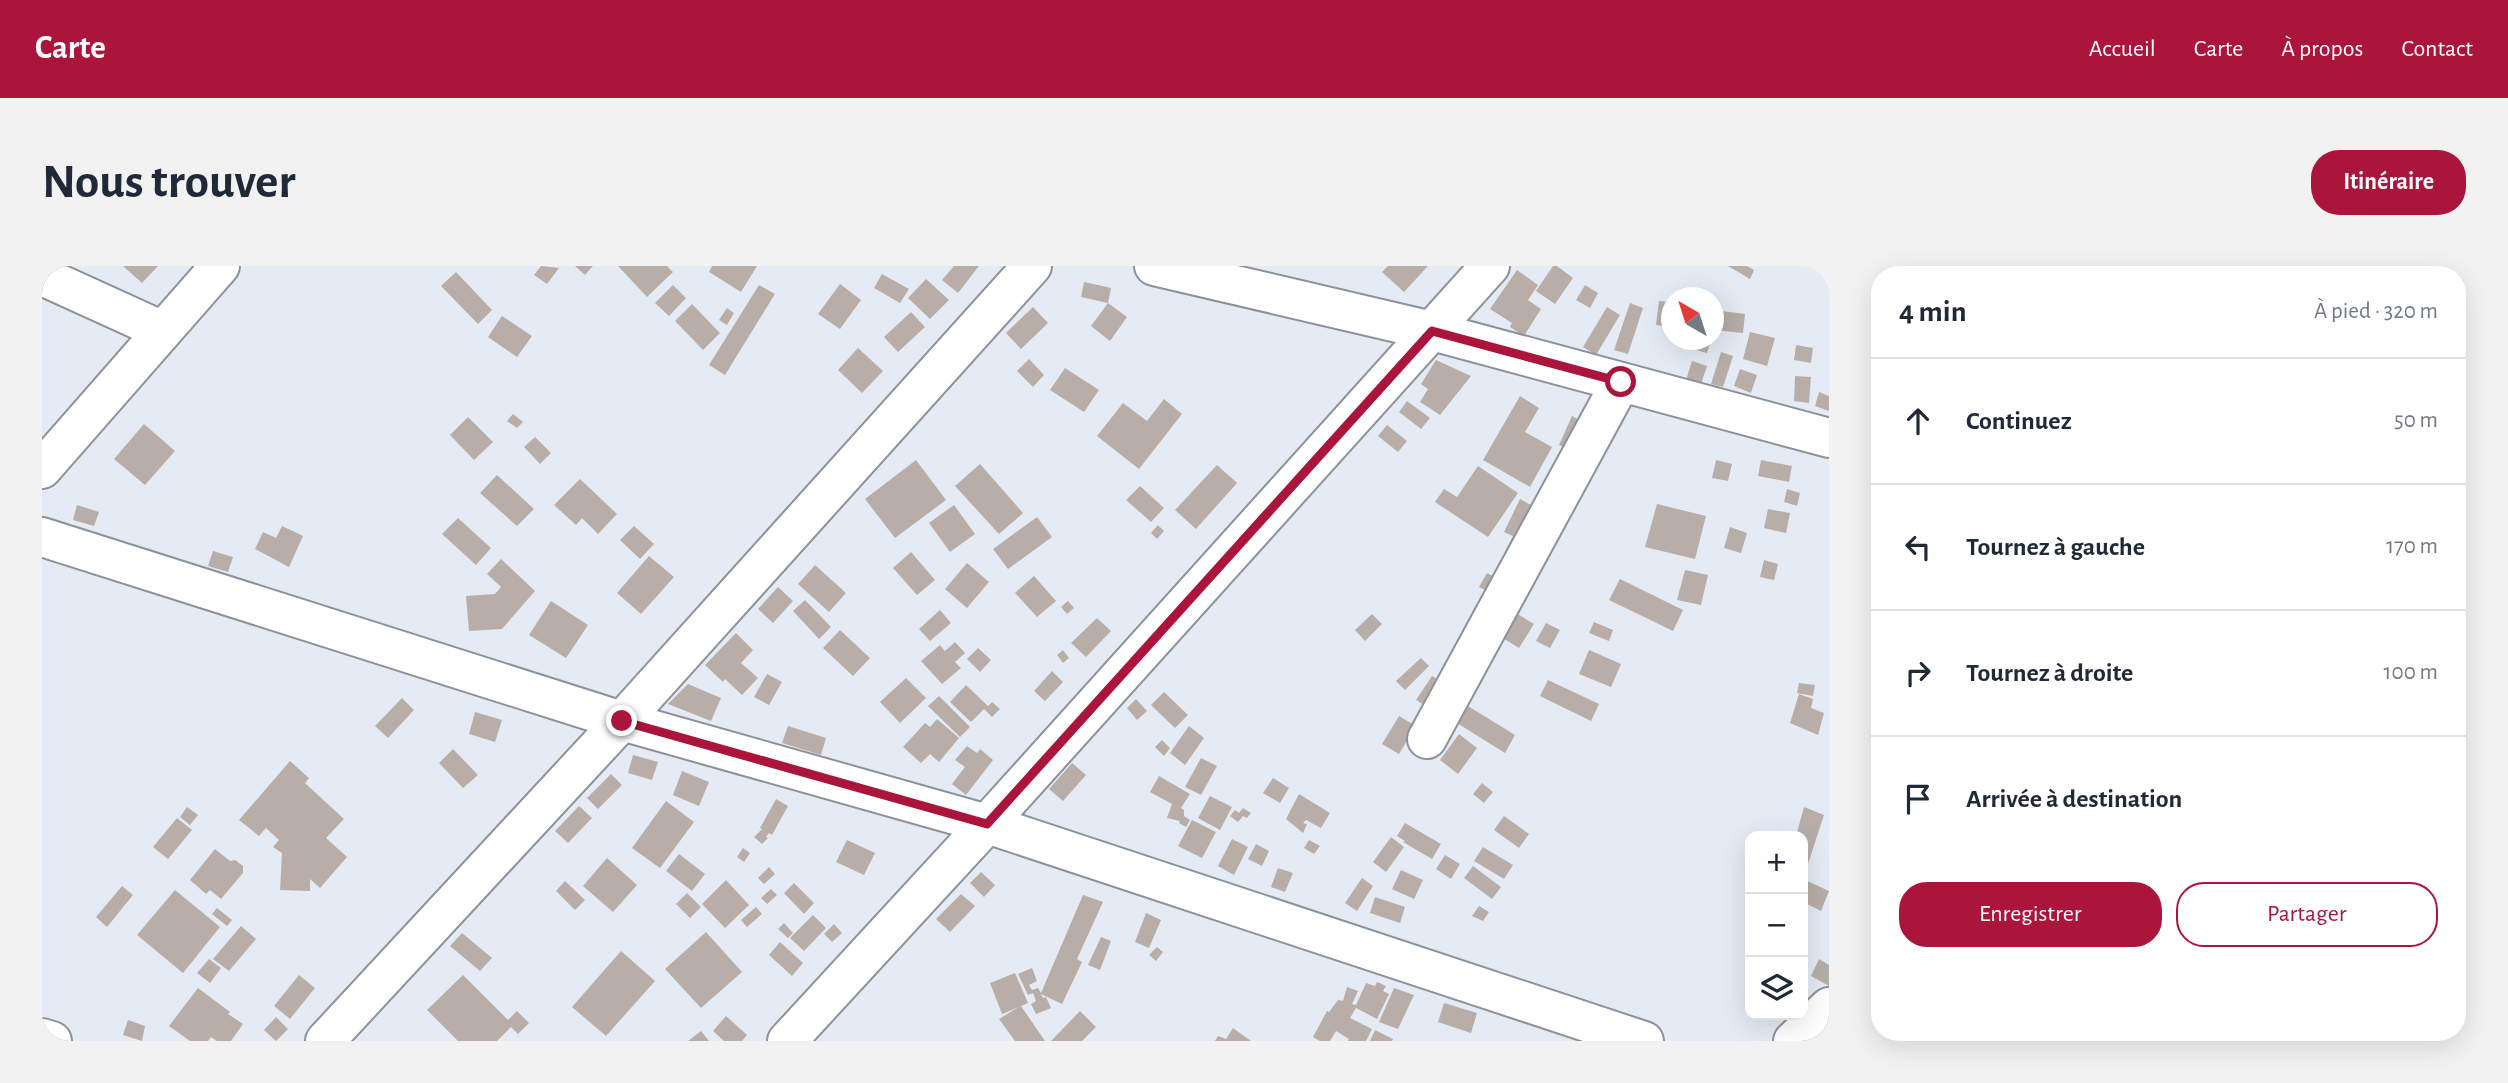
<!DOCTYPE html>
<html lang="fr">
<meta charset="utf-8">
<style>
body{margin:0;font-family:"Alegreya Sans",sans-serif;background:#f2f2f3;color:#1f2937}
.controls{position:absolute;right:21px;bottom:21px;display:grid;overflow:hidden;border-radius:14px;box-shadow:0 7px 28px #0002}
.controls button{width:63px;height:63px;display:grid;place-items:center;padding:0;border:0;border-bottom:2px solid #e0e1e3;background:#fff;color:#1f2937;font:35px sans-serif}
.compass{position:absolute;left:1619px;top:21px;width:63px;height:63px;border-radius:50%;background:#fff;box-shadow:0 7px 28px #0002;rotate:321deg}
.stop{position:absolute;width:21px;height:21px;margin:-16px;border:5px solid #ab153b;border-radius:50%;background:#fff}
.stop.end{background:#ab153b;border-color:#fff;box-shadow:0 2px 7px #0008}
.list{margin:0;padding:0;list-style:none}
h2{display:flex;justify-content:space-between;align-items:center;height:91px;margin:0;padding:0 28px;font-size:30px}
h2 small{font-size:23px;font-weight:400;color:#747a83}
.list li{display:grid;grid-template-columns:46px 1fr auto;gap:21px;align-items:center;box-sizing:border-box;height:126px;padding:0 28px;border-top:2px solid #e0e1e3}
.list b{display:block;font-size:26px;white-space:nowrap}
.list em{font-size:23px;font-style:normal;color:#747a83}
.actions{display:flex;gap:14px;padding:21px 28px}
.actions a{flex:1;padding:16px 0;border:2px solid #ab153b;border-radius:28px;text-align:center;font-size:24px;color:#ab153b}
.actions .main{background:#ab153b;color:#fff}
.icon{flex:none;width:38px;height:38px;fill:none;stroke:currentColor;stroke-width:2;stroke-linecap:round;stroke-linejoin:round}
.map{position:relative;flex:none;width:1787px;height:775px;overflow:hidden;border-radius:28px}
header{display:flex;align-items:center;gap:42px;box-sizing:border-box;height:98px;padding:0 35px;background:#ab153b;color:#fff}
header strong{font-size:33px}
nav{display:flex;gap:38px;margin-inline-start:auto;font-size:24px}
.intro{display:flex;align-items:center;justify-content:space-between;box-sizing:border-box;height:168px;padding:0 42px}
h1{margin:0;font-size:49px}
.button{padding:18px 32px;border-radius:28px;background:#ab153b;color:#fff;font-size:24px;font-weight:700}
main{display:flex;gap:42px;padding:0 42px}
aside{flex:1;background:#fff;border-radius:28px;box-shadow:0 7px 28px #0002}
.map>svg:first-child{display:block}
.building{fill:#b8aea7}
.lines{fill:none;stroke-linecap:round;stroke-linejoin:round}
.minor-casing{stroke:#8b929b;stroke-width:42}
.minor{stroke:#fff;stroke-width:38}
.route{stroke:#ab153b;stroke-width:9}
</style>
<header>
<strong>Carte</strong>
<nav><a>Accueil</a><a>Carte</a><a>À propos</a><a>Contact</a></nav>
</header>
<div class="intro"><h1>Nous trouver</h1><a class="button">Itinéraire</a></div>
<main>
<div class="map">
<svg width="1787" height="775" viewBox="0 0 1787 775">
<rect width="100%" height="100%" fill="#e4ebf5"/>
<path class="building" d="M81 0H116L100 17Z
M499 0 517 2 505 18 492 9Z
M533 0H551L543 9Z
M576 0H625L631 6 605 31Z
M670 0H715L699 26 667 6Z
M912 0H937L916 27 900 14Z
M1346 0H1386L1362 26 1340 6Z
M1511 0H1515L1531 12 1513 38 1494 25Z
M1686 0H1705L1712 4 1708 13Z
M1475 4 1496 19 1486 34 1499 43 1482 70 1468 61 1470 57 1448 43Z
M414 6 450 44 436 58 399 20Z
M840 8 867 23 858 37 832 22Z
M884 13 907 34 888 53 866 32Z
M1042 16 1069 22 1066 37 1085 51 1068 75 1049 60 1066 37 1039 31Z
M798 18 819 34 798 63 776 48Z
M631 19 644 32 627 50 613 37Z
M717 19 733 28 683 109 667 99Z
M1543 19 1556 27 1548 42 1534 34Z
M1617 35 1630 36V61L1614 59Z
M1588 37 1601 42 1586 88 1572 84Z
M650 38 678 67 661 84 633 55Z
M991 41 1006 57 979 83 964 67Z
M1565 41 1578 49 1554 89 1541 81Z
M685 42 692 47 685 59 677 54Z
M1672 44 1703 48 1701 67 1672 64Z
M869 46 883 61 856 86 842 71Z
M460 50 490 70 475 91 446 71Z
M1708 66 1733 72 1725 100 1701 93Z
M1645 74H1669L1665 87 1643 81Z
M1754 79 1771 82 1769 97 1752 94Z
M816 82 841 105 820 127 796 104Z
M1679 86 1691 90 1681 121 1669 118Z
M987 93 1002 109 991 121 975 105Z
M1394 94 1429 110 1398 149 1378 136 1386 123 1379 118Z
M1650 95 1665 100 1659 118 1644 114Z
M1023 102 1057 124 1042 146 1008 124Z
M1698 103 1715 109 1709 127 1692 120Z
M1753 110 1769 111 1767 137 1752 135Z
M1777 126 1787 130V145L1773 140Z
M1478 130 1497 142 1483 166 1510 181 1488 221 1441 194Z
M1122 133 1140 148 1097 203 1055 170 1081 137 1105 155Z
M1365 135 1388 152 1379 163 1357 146Z
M471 148 481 156 475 162 465 155Z
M1530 150 1547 159 1534 187 1517 179Z
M426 151 451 176 432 194 408 169Z
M102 158 133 185 103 219 72 193Z
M1345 159 1365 175 1356 186 1336 170Z
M493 171 509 187 498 198 482 181Z
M874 194 904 234 853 272 823 233Z
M1674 194 1690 198 1686 215 1670 212Z
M1719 194 1750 200 1747 216 1716 210Z
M938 198 981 247 957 268 913 220Z
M1175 199 1195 217 1154 263 1133 244Z
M1436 200 1476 227 1446 271 1393 236 1402 223 1415 231Z
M455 209 492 243 475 260 438 227Z
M538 213 575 248 556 268 540 252 534 259 512 239Z
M1098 220 1122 242 1109 256 1084 234Z
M1745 223 1758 227 1755 240 1742 236Z
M1478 233 1500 245 1476 292 1463 286 1471 270 1462 266Z
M1615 238 1664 250 1653 293 1603 281Z
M35 239 57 246 52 260 31 254Z
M912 239 933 268 908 286 887 257Z
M1726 243 1748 247 1744 267 1722 262Z
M995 251 1010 271 966 303 951 283Z
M416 252 449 282 434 299 400 268Z
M1116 259 1122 265 1115 273 1109 267Z
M240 260 261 270 247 301 213 283 221 266 234 272Z
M592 260 612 278 598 293 578 274Z
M1688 261 1705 267 1699 287 1682 282Z
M171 285 191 291 186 306 166 300Z
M869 286 893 314 875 329 851 302Z
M607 290 632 311 599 348 575 327Z
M459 293 493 325 460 363 427 365 424 330 453 328 459 321 445 308Z
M1722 294 1736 298 1732 314 1718 311Z
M925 297 947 316 925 342 903 323Z
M773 299 804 327 787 346 756 318Z
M1643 304 1666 309 1659 339 1635 334Z
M1445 307 1463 316 1455 330 1437 321Z
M992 310 1014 335 995 351 973 327Z
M1578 313 1641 344 1631 365 1567 334Z
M736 321 751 335 731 357 716 343Z
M763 334 789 361 777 373 751 345Z
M509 335 546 359 524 392 487 369Z
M1026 335 1032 342 1025 348 1019 341Z
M898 344 909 357 888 375 877 363Z
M1474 347 1492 358 1477 382 1459 371Z
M1330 348 1340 358 1323 375 1313 364Z
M1055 352 1069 365 1044 391 1029 377Z
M1552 356 1571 364 1567 375 1547 367Z
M1504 357 1518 364 1508 382 1494 375Z
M798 364 828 392 811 410 781 382Z
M694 367 711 384 699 397 716 412 700 429 683 413 681 416 663 399Z
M913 376 923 387 913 396 919 402 900 418 879 395 898 379 903 385Z
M936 382 949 394 938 406 925 393Z
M1021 384 1027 392 1021 397 1015 389Z
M1547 384 1579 398 1569 421 1537 408Z
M1379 392 1387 400 1363 424 1354 415Z
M1010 405 1021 416 1003 435 992 425Z
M725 408 740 416 727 439 712 431Z
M1390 410 1403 418 1387 442 1374 434Z
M864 412 884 432 858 457 838 436Z
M1506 414 1557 438 1549 455 1498 430Z
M1757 417 1773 419 1771 430 1755 427Z
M646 418 679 432 669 455 626 438Z
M924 419 946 440 950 436 958 443 950 451 942 443 929 456 908 436Z
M1122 426 1146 449 1133 462 1109 439Z
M1757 428 1771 433 1769 442 1782 447 1776 469 1748 457Z
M897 430 928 461 918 471 886 440Z
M360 432 372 444 346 472 333 460Z
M1094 433 1105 445 1095 454 1085 442Z
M1426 440 1473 469 1463 487 1415 457Z
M433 446 460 454 453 476 427 468Z
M1357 450 1374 460 1357 488 1340 478Z
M895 453 917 472 897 496 888 488 879 497 861 481 883 457 888 461Z
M746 460 784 472 779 489 740 477Z
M1147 460 1162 472 1143 499 1128 487Z
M1417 468 1435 482 1416 508 1398 494Z
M1120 474 1128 482 1122 490 1113 481Z
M925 480 935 487 938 483 951 494 924 529 910 518 923 501 913 494Z
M411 483 436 509 421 522 397 497Z
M591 489 616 496 610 514 586 507Z
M1159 492 1175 500 1159 529 1143 521Z
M248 495 267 512 263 517 302 553 284 572 305 591 278 622 268 613V625L238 624 240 587 231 581 237 574 224 562 217 570 197 554Z
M1030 497 1044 509 1021 535 1007 523Z
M640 505 667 516 657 540 631 529Z
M569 508 580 519 556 543 545 532Z
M1117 510 1148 528 1139 542 1142 544V550L1148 554 1144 561 1137 557 1138 555 1125 552 1130 538 1108 526Z
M1231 512 1247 522 1238 537 1221 527Z
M1440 517 1451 526 1442 537 1431 528Z
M1257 528 1288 547 1279 562 1264 554 1261 557 1265 558 1261 567 1244 553Z
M1168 530 1190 541 1178 564 1156 552Z
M734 533 746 540 730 569 727 567 724 571 726 572 720 578 712 571 720 563 718 562Z
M624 535 652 556 618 602 590 582Z
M537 540 550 552 526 577 513 565Z
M145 541 156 549 148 559 138 551Z
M1762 541 1782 549 1761 613V570H1754Z
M1201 542 1209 547 1205 552 1201 550 1196 556 1188 550 1193 544 1197 547Z
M1462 550 1487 568 1477 582 1452 564Z
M135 552 150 564 126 593 111 581Z
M1150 554 1174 566 1160 592 1136 580Z
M1363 557 1399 578 1390 593 1361 576 1363 575 1355 570Z
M1349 571 1362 581 1344 606 1331 596Z
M1190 573 1206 581 1192 609 1176 600Z
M805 574 833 587 822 609 794 596Z
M1267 574 1278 580 1272 588 1262 582Z
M1214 578 1227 585 1220 600 1206 593Z
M1441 581 1471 599 1462 613 1432 595Z
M701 582 708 587 702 596 695 591Z
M173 583 188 595 193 594 201 600V607L179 633 168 624 164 628 148 614Z
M637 588 663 608 650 625 624 605Z
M1403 589 1418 598 1409 613 1394 603Z
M565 592 595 619 571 646 541 620Z
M1431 600 1459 621 1450 633 1422 612Z
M727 601 733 608 722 618 716 612Z
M1236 602 1251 607 1243 626 1229 621Z
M1359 604 1381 614 1372 633 1350 623Z
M939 606 953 619 942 631 928 617Z
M1320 612 1331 620 1315 645 1303 637Z
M1761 613 1787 625 1779 645 1761 636Z
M684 614 707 639 683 662 660 638Z
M523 615 543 634 533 644 514 625Z
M752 617 772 637 762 648 742 627Z
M80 620 91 629 65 661 54 651Z
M729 623 735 629 725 638 719 632Z
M133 624 178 661 141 707 95 669Z
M645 627 659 641 648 652 634 638Z
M919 628 933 640 908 666 894 653Z
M1041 629 1061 636 1035 693 1040 696 1020 738 999 728 1001 732 1004 731 1009 742 994 748 989 738 994 735 991 727 986 729 976 708 990 702 995 715 987 719 990 724 996 722 999 727Z
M1333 631 1363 641 1358 657 1328 647Z
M1437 640 1447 646 1441 655 1430 650Z
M714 641 720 648 705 661 699 654Z
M175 642 190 654 185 660 170 648Z
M1104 647 1119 654 1107 682 1093 676Z
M771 649 784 662 762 685 748 672Z
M742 657 751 667 746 672 736 663Z
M792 658 800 667 790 676 782 668Z
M199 660 214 673 187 705 171 693Z
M664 666 700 706 659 742 623 703Z
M420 667 450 692 438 705 408 680Z
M1059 671 1069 675 1058 704 1046 699Z
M738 676 761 697 750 710 727 689Z
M1115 681 1121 686 1114 695 1107 689Z
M579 685 613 715 564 770 530 741Z
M167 693 179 702 168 717 155 707Z
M1777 693 1787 699V720L1769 710Z
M973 707 986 737 979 740 1003 775H973L957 753 977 741 960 748 948 717Z
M257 709 273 722 248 753 232 740Z
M421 709 466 754 475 745 487 757 476 768 469 761 455 775H416L385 744Z
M1335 716 1344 720 1341 725 1347 728 1335 753 1314 742 1308 752 1330 763 1324 775H1306L1307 773 1294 765 1288 775H1278L1271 771 1285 745 1287 746 1296 734 1301 735 1305 721 1316 725 1310 738 1314 739 1324 717 1333 720Z
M156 722 188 746 186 748 201 758 189 775H175L169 771 166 775H148L127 760Z
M1352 722 1372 729 1356 763 1337 756Z
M1402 737 1435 747 1429 767 1396 756Z
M1038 745 1054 761 1040 775H1009Z
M684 750 705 769 700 775H682L671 765Z
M234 751 246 763 234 775 222 764Z
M86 754 103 760 100 775 81 769Z
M1191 762 1209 775H1173L1176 770 1184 773Z
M1333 764 1351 773 1350 775H1328Z
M659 765 667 775H646Z"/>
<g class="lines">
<g class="minor-casing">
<path id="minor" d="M1112 0 1390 65 1787 172
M0 10 121 65
M0 203 178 0
M0 271 580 455 945 558 1602 775
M1385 473 1579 116
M0 772 10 775
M283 775 580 455 990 0
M745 775 945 558 1448 0
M1751 775 1787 741"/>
</g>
<use href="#minor" class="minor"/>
</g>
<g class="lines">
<path class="route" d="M580 455 945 558 1390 65 1579 116"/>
</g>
</svg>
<div class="controls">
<button>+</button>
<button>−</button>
<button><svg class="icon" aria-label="layers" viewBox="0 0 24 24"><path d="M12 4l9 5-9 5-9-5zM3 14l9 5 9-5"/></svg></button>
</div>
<svg class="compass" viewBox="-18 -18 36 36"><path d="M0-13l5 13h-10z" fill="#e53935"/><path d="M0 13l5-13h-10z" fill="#747a83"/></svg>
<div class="stop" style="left:1579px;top:116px"></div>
<div class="stop end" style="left:580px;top:455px"></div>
</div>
<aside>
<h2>4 min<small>À pied · 320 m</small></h2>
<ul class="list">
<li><svg class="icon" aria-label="ahead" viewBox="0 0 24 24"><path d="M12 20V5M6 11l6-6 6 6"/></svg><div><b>Continuez</b></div><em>50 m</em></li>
<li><svg class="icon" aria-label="left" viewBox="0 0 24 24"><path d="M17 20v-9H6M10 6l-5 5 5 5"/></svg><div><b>Tournez à gauche</b></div><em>170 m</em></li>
<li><svg class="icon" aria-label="right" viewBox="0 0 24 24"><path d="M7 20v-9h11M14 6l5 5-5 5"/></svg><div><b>Tournez à droite</b></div><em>100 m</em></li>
<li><svg class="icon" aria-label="arrive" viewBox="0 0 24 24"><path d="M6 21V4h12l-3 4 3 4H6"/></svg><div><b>Arrivée à destination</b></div></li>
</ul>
<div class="actions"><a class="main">Enregistrer</a><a>Partager</a></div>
</aside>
</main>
